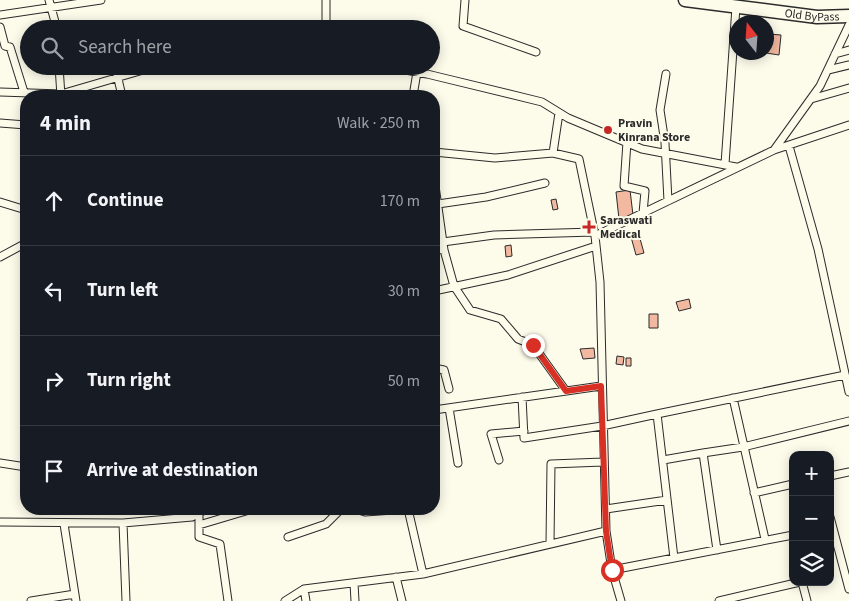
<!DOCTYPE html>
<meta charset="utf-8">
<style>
body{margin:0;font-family:"Source Sans 3",sans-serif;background:#242831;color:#f1f3f6}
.controls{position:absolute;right:15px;bottom:15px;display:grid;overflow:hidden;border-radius:10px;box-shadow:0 2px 12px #0003}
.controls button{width:45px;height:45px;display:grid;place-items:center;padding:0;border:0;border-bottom:1px solid #363941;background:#171b24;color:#f1f3f6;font:25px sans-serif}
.compass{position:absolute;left:729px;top:15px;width:45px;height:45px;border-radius:50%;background:#171b24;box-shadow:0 2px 12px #0003;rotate:343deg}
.stop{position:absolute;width:15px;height:15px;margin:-11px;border:4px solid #d93025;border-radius:50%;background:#fff}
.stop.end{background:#d93025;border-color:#fff;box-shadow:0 1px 5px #0008}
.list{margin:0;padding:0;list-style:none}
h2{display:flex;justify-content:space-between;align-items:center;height:65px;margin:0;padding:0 20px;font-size:21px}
h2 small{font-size:16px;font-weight:400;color:#9ea1a6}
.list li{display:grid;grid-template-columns:32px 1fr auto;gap:15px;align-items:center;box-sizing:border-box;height:90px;padding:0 20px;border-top:1px solid #363941}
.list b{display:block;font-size:19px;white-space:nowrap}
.list em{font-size:16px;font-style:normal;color:#9ea1a6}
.icon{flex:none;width:28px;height:28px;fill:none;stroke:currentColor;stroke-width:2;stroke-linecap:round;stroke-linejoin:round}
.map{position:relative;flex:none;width:849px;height:601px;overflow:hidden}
.search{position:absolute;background:#171b24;box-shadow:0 2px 12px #0003;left:20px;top:20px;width:420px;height:55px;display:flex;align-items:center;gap:12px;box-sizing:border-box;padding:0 18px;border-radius:28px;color:#9ea1a6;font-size:19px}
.panel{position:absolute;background:#171b24;box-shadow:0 2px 12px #0003;left:20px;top:90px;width:420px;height:425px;border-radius:20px}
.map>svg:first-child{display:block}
.building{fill:#f2b8a0;stroke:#2b2b2b}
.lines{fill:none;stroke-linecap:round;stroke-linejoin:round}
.street-casing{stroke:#2b2b2b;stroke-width:9}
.highway-casing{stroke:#2b2b2b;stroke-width:15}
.street{stroke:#fdfbea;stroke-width:7}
.highway{stroke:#fdfbea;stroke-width:12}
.route{stroke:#d93025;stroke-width:6}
.poi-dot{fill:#c62828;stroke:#fdfbea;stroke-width:2}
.labels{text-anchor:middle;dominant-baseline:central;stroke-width:4;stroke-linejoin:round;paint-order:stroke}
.street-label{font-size:12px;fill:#2b2b2b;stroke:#fdfbea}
.poi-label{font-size:12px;font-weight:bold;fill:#2b2b2b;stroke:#fdfbea;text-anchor:start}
</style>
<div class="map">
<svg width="849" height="601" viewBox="0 0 849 601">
<rect width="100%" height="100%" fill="#fdfbea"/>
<path class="building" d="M769 34 781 35 779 55 766 53Z
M630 190 633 215 619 219 616 192Z
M556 199 558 209 553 210 551 200Z
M639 235 644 253 636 255 631 237Z
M511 245 512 256 506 257 505 246Z
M689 299 691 308 679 311 676 302Z
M649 314H658V328H649Z
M594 348 595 358 583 359 580 349Z
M617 356 624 357 623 365 616 364Z
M626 358H631V366H626Z"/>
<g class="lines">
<g class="street-casing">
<path id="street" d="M49 0 57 29
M326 0V29
M465 0 463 26 536 52
M0 15 101 0
M0 27 5 46 10 47 24 92
M146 29H159
M835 54 849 50
M59 66 61 96
M115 66 122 96
M384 66 427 74 542 102 568 118 642 149 736 167
M828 70 849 65
M666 74 660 110 665 143 668 201
M0 92 61 94 157 66
M413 96 417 72
M811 99 849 88
M0 123 26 125
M627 142 624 186 645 191 643 213
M789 146 818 249 849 392
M774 150 820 86 849 25
M434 152 495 158 553 153 579 159 595 236 774 150 849 125
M553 153 559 113
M725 164 736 7
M434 179 444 250 454 286 470 310 501 319 518 339 533 345 566 391
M0 202 26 210
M438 204 486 197 545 183
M595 236 600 282 606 531 612 570 621 601
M443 242 494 235 594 232
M434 249 444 250
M0 257 26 243
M434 291 508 275 596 246
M434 368 444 370 449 389
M522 397 524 438 602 426 657 414
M733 398 765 539
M449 408 458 463
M434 410 601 386
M499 460 491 434 524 431
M663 460 703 453
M0 463 26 467
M830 476 849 472
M754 493 793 484
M355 509 365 512 408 509
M408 509 423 574
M606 509 667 500
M199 513V537L220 544 228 601
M830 517 849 589
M0 522 123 523 192 517 206 509
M123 523 126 601
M64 524 76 601
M199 525 246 511
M288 537 326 524 341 509
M550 544 551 464 603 462
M717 550 703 453 743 447 849 421
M674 558 657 414 845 375
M612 570 793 535
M396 577 402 601
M802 582 807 601
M354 583 355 601
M304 589 306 601
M31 601 75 594
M285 601 304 589 423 574 606 531
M719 601 800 582"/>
</g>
<g class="highway-casing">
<g id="highway">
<path id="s1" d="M685 0 817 17 849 16"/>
</g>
</g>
<use href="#street" class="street"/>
<use href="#highway" class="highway"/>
</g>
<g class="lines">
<path class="route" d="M533 345 566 391 601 386 606 531 612 570"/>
</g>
<g class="poi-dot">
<circle cx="608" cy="130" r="5"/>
<path d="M586.5 219.5h5v5h5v5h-5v5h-5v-5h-5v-5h5z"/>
</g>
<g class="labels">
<g class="street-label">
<text stroke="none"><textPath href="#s1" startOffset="128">Old ByPass</textPath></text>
</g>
<g class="poi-label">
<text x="618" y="123">Pravin<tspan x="618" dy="14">Kinrana Store</tspan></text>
<text x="600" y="220">Saraswati<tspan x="600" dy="14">Medical</tspan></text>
</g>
</g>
</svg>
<div class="controls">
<button>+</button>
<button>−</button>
<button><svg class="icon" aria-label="layers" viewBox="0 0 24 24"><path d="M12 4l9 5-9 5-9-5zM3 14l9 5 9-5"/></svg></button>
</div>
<svg class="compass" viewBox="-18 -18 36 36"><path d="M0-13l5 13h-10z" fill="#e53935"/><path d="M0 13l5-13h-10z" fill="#9ea1a6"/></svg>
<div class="stop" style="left:612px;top:570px"></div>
<div class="stop end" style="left:533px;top:345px"></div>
<div class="search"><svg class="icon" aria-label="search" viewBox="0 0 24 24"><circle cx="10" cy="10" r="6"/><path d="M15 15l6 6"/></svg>Search here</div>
<section class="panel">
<h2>4 min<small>Walk · 250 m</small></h2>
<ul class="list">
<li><svg class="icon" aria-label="ahead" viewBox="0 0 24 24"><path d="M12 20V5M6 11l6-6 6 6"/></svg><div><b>Continue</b></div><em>170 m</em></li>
<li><svg class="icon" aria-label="left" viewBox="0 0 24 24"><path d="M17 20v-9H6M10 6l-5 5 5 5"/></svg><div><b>Turn left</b></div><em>30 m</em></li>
<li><svg class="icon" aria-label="right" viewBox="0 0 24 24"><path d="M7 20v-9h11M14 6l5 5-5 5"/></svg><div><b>Turn right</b></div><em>50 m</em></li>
<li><svg class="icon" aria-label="arrive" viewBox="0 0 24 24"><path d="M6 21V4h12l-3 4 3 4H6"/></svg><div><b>Arrive at destination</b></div></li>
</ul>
</section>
</div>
